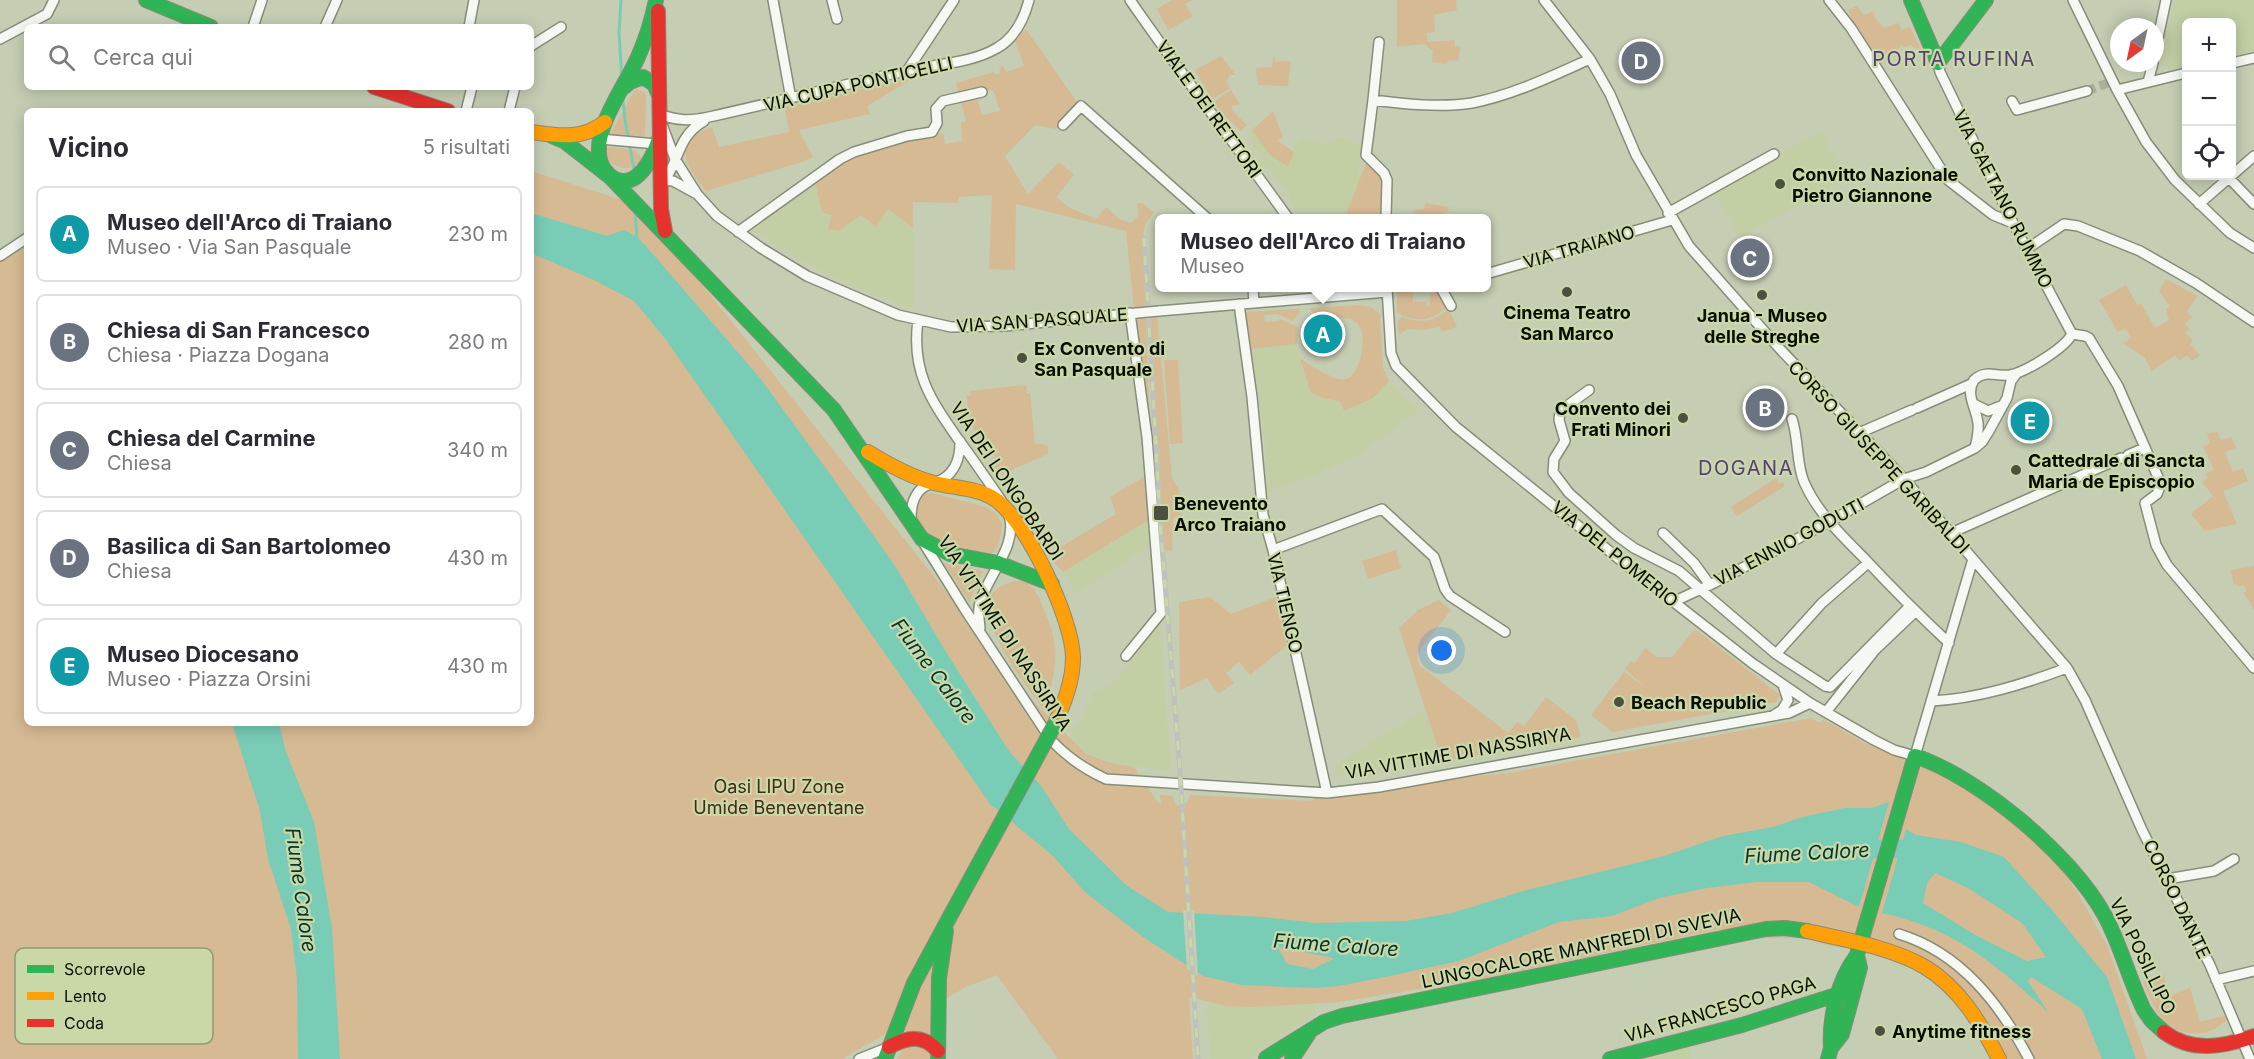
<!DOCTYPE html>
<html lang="it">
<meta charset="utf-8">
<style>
body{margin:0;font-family:Inter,sans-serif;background:#f7f7f7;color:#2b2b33}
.controls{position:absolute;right:18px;top:18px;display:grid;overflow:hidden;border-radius:9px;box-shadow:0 3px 15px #0003}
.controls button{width:54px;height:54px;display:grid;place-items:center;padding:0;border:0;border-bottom:2px solid #e1e1e2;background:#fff;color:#2b2b33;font:30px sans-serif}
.compass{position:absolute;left:2110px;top:18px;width:54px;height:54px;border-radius:50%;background:#fff;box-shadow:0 3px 15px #0003;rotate:213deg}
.you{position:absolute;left:1442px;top:651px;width:21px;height:21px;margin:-15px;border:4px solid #fff;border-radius:50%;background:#1a73e8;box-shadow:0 0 0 9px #1a73e833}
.badge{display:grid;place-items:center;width:39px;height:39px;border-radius:50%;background:#0b8043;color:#fff;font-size:20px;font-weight:700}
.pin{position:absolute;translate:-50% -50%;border:3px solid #fff;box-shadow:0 2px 6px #0006}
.popup{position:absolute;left:1155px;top:214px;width:336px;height:78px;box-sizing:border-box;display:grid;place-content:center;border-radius:9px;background:#fff;filter:drop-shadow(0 2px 4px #0005);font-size:20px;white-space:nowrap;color:#7c7c81}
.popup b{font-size:22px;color:#2b2b33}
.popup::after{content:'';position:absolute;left:50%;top:100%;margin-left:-12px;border:12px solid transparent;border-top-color:#fff}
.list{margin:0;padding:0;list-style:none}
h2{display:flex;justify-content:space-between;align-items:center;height:78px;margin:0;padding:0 24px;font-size:26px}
h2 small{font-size:20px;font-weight:400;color:#7c7c81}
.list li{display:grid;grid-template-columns:39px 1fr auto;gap:18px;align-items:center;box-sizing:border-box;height:96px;margin:0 12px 12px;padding:0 12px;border:2px solid #e1e1e2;border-radius:9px}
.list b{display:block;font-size:22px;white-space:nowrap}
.list p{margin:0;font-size:20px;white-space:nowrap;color:#7c7c81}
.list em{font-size:20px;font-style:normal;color:#7c7c81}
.icon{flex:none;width:33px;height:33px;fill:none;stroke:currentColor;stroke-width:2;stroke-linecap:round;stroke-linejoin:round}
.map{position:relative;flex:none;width:2254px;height:1059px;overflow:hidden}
.search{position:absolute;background:#fff;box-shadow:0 3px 15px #0003;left:24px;top:24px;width:510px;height:66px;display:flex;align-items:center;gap:15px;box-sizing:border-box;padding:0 21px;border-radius:9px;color:#7c7c81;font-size:22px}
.panel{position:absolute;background:#fff;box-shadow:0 3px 15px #0003;left:24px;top:108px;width:510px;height:618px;border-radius:9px}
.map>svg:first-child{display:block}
.built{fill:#c2cfa5}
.green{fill:#d6ba94;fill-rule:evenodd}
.water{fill:#79ccb6;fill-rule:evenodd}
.pier{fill:#c5cdb3}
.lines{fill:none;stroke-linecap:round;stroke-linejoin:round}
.stream{stroke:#79ccb6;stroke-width:3}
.river{stroke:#79ccb6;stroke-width:18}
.street-tunnel{stroke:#a9b098;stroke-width:9;stroke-dasharray:9 4.5;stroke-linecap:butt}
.street-casing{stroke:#878d79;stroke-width:12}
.fast-casing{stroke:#878d79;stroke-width:16}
.slow-casing{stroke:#878d79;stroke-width:16}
.jam-casing{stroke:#878d79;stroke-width:16}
.street{stroke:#f6f8f4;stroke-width:9}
.fast{stroke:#30b455;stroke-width:14}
.slow{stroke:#ff9f0a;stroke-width:14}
.jam{stroke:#e5322d;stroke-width:14}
.rail-casing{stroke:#bfc1bb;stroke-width:5}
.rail{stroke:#cad8a8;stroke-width:3;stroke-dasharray:9;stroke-linecap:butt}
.street-bridge-casing{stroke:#878d79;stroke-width:12;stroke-linecap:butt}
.fast-bridge-casing{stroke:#878d79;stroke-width:16;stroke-linecap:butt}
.street-bridge{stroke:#f6f8f4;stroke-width:9}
.fast-bridge{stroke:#30b455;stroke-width:14}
.poi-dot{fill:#4b503f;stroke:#cad8a8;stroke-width:2}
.labels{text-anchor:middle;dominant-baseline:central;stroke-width:4.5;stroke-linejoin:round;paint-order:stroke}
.street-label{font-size:18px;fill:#090d01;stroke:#cad8a8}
.poi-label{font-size:18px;font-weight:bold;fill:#090d01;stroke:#cad8a8;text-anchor:start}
.park-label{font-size:18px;fill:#442911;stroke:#cad8a8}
.neighbourhood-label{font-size:20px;letter-spacing:1.5px;fill:#573e7a;stroke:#cad8a8}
.water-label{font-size:20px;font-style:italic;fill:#00362e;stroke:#cad8a8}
.key{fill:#cad8a8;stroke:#909b76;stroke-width:1.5}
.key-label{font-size:16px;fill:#090d01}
</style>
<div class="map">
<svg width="2254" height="1059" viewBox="0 0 2254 1059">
<rect width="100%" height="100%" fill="#c5cdb3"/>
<path class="built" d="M2175 0H2254V50L2232 55V22H2186V65L2169 69 2161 62Z
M1252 130 1270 155 1288 166 1299 137 1324 144 1338 137 1365 146 1357 174 1361 175 1366 163 1382 218H1303L1290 201 1291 197 1265 165 1260 167 1257 161 1261 158 1246 135Z
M1821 131 1846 178 1740 238 1713 191Z
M815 182 822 212 833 214 828 228 840 231 861 215 888 209 913 228V309L845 283 797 259 749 227Z
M1296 344 1311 393 1323 398 1340 401 1373 398 1389 381 1419 411 1355 457 1295 483 1268 491 1264 430 1251 349Z
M1150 519 1152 544 1076 594 1063 572Z
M1161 618 1170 771 1107 762 1086 754 1069 737 1085 713 1093 693 1114 683 1128 666Z
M1424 710 1442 761 1337 776 1334 765Z
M1207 1000 1226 1006 1315 1003V1013L1247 1059H1210Z
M1689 1046 1692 1059H1633Z"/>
<path class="green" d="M1172 0H1193L1185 4 1193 16 1168 30 1157 9Z
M1397 0H1456L1457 10 1434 15 1435 32 1426 33 1428 42 1455 40 1454 46 1460 47 1458 61 1448 60 1447 64 1432 62 1433 51 1424 44 1397 47Z
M1857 6 1864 15 1874 11V17L1884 28 1899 23 1901 30 1910 27 1922 51 1910 45 1907 47 1900 45V48L1878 68 1868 46 1858 35 1848 10Z
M1026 29 1077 102 1055 129 1035 125 1005 156 1028 194 1059 162 1074 175 1056 197 1070 208 1096 219 1106 207 1119 219 1131 223 1139 215 1137 203H1142L1154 212 1145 225 1143 236 1150 430 1138 348 1126 231 1016 204 1015 270 989 269 992 195 959 197 958 203 913 202V228L888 209 876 227 861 215 839 231 828 229 832 215 822 212 815 182 853 155 878 147 943 133 945 144 962 141 961 123 966 121 956 83 994 72 995 74 1001 73 999 68 1003 66 1006 72 1024 66 1015 41ZM993 90 1000 111 982 115 975 92Z
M1221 56 1236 75H1230L1226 81 1230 88 1212 99 1195 70Z
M1273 57H1275V62L1291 61 1288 86 1258 85 1256 68 1272 67Z
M915 77 867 106 870 114 799 130 813 157 805 161 706 191C685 165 670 141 712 127L719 147 789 132 785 107Z
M637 89 644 92 646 95 645 136 610 135 634 91Z
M1231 90 1240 104 1232 106V110L1247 125 1241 131 1226 117 1214 102Z
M1273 111 1283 137 1278 141 1294 152 1288 167 1270 155 1252 130Z
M605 147 635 150 642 159C630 176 606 168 605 147Z
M1366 163 1375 168 1383 177 1382 218H1345Z
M531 171 622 200 637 207 650 219 1032 700 1086 754 1107 762 1134 767 1158 803H1161L1160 795 1173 796 1177 806 1187 803 1190 795 1312 801 1322 791 1508 773 1811 718 1820 723 1823 719 1866 744 1883 746 1903 752 1985 796 2058 864 2079 895 2107 945 2147 1059H1993L1984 1039 1955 998 1918 967 1870 951 1836 947 1800 938H1763L1720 929 1481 979 1340 1002 1252 1007 1226 1006 1189 997 1193 1059H1058L997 975 966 987 932 1007V1036C918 1029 910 1031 897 1038L901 1025 842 1059H0V257L27 240V723H531Z
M1425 203 1449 207 1448 211 1441 214 1443 218H1412L1413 211 1424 209Z
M2166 279 2197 296 2187 311 2192 317 2185 323 2189 329 2185 333 2193 340 2190 344 2200 355 2192 361 2187 355 2179 361 2175 355 2152 371 2145 358 2123 343 2131 338 2125 328 2118 332 2099 300 2126 285 2137 305 2141 303 2155 328 2169 320 2166 309 2170 306 2159 291Z
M1397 288H1413V302H1426L1427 308 1430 302V293L1439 292 1446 307C1431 323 1416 322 1397 313Z
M1359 305 1371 307 1380 314 1383 368 1389 381 1373 398 1344 411 1340 401 1323 398 1311 393 1300 358C1308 364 1335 382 1346 379 1359 376 1365 345 1362 334 1356 303 1319 332 1310 308Z
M1299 309 1300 312 1293 321 1277 314 1264 315 1265 322 1278 321 1280 319 1298 327 1297 344 1251 349 1245 312Z
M1449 309 1457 327 1441 332 1440 327 1422 330 1407 329 1399 335 1397 322 1402 317C1420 324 1434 322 1449 309Z
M1157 317 1172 478 1179 490 1182 517 1173 518 1172 551 1164 550 1151 318Z
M1164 360H1178L1183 443 1170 444Z
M1026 385 1027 393H1030L1035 444H1044L1045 446H1048V454L995 477V457L973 428 966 396 971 395 970 391Z
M2218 432 2220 440 2231 437 2236 448 2225 452 2233 472 2243 468 2248 481 2223 491 2237 524 2205 531 2191 514 2213 496 2202 482 2208 478 2205 474 2214 470 2203 446 2210 444 2207 433Z
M1144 477 1150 519 1063 572 1047 555 1116 514 1110 497Z
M1776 478 1779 484 1783 482 1785 486 1737 516 1731 507Z
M925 493H933L985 507 995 512 1002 523C999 559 991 559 960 550 953 548 943 547 937 543 927 537 920 522 914 513L918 499Z
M1396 550 1401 568 1368 579 1362 561Z
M944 563 983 571 969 602Z
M2254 566V610L2244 593 2247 591 2244 585 2238 587 2237 584 2234 585 2230 570Z
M1024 580C1036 588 1039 597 1044 610 1062 649 1056 671 1044 710 1023 680 944 586 1024 580Z
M1210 597 1231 614 1276 597 1289 644 1250 675 1239 662 1226 673 1234 683 1218 694 1207 678 1180 690 1179 602Z
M1439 600 1451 610 1417 654 1419 665 1508 733 1517 722 1524 726 1546 697 1576 720 1581 737 1442 761 1399 628 1418 610Z
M1695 629 1780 695 1776 702 1613 732 1591 715 1624 672 1646 688 1625 669 1631 661 1635 663 1645 648 1656 657H1672Z
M2163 975 2171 995 2190 988 2200 1022 2227 1015 2226 1021C2221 1024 2216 1029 2210 1031 2206 1033 2201 1033 2196 1033 2165 1035 2152 1006 2143 981Z
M913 1042 930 1047 934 1059H897L904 1048Z"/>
<path class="water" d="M531 213 607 236 624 230 637 237 645 245 760 378 830 474 895 566 946 652 1009 751 1041 786 1069 829 1127 886 1168 912 1264 917 1316 923 1406 921 1452 913 1527 890 1661 857 1723 836 1773 827 1803 817 1844 808H1872L1889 802 1859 907 1809 882H1757L1707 888 1659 898 1612 916 1559 922 1459 961 1380 978 1338 986 1315 988 1241 985 1203 976 1143 937 1086 893 1052 855 990 804 664 337 634 301 596 281 531 253ZM1278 947 1333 958V959L1313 969 1287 964Z
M232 723H279L286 752 314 822 332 928 340 1059H298L297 980 291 929 268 859 260 811Z
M1906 829 1916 835 1961 842 2004 857 2052 910 2107 977 2136 1059H2102L2082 1009 2031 977 2028 981 2048 1012C1995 964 1954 928 1882 913ZM1935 873 1970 889 2022 923 2046 957 2027 961 1977 936 1923 903 1927 883Z"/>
<path class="pier" d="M1183 910H1194L1198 976 1187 969Z"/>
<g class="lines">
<path class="stream" d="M621 0 619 33 622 79
M623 100 625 120 634 169
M635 211 637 240"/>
<path class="river" d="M1850 850 1925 848"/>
<path class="street-tunnel" d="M2087 91 2113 81"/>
<g class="street-casing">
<path id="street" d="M773 0 791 99
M832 0 837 19
M1130 0C1181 74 1236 145 1288 218
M1544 0 1590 59 1610 94 1636 155 1689 246 1780 349 1904 479 2067 668 2085 700 2142 830 2210 965 2250 1059
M1829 0 1851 28 1948 180 1993 215 2013 223
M2073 0 2117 90 2146 142 2175 180 2230 233 2254 248
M253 27 262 0
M325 27 337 0
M469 27 474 0
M0 39 47 14 54 0
M1379 42 1373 100C1405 104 1440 108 1472 103 1513 95 1552 76 1590 59
M531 46 561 27
M2155 52 2166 0
M1938 63 1940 72 2013 223 2072 334
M2232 63 2254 58
M907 71 954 0
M2148 82 2153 63
M2117 90 2186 73
M1373 100 1366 155 1384 173 1387 180 1386 218
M2012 101 2017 110 2087 91
M466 111 472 87
M509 111 515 87
M659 114C678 121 690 121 709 117 776 102 843 85 909 70 937 64 972 63 997 48 1015 38 1024 19 1029 0
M1063 125 1081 106 1207 218
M663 127 675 159 697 194 717 216 761 248 807 276 898 315 951 327 1006 326 1137 313
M600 139 657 144
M2229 178 2254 204
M661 180 673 181 695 193
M665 180C680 158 678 136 704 121
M2199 204 2254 156
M1668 213 1774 154
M738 232 840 159 854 152 907 136 932 132 937 123 936 109 943 101 982 92
M2027 249 2064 224 2078 226 2140 251 2196 283 2254 322
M0 256 27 238
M1486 274 1672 220
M1253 288 1254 303
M1387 288 1391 353 1396 366 1456 427 1629 567 1752 663 1810 703 1874 740 1894 750 1915 756 1973 559
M1441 288 1451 306
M1239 304 1252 397 1263 515 1273 550 1327 793
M1159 311 1387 292
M918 320C911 371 930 399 958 439 973 459 987 480 1001 500
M2072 334 2085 336 2089 338 2118 386 2161 484 2157 494 2145 503 2156 545 2167 565 2254 668
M1589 390 1560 411 1559 420 1565 441 1554 459 1553 472 1569 493 1616 535 1634 548 1679 571 1776 654 1825 686 1830 687 1910 606
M1974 404 1988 411 2001 406
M1917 408 1971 384
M1792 419C1799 440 1796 463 1804 482 1817 512 1841 535 1864 558 1891 587 1919 615 1949 643
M1859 433 1912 410
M1975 448C1977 439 1979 432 1978 423 1976 407 1965 394 1974 380 1986 369 1996 377 2010 375 2026 372 2065 348 2072 334
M2128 455 2144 448
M911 521C911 509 912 498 921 489 927 484 936 483 943 479 957 470 960 456 960 441
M1663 533 1694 563 1710 585
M1951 533 2121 458
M923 542 964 608 1051 740C1068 758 1084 769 1106 779L1327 793 1379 787 1789 713 1810 703
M1273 550 1382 509 1434 557 1445 589 1450 596 1505 632
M1673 602 1714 583 1829 522 1904 479 1926 472 1975 448 1982 442 1989 431 2007 398 2011 381 2017 373
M980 628C979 618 977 609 981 600 990 572 1018 545 1009 515
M1776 654 1822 603 1868 563
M1126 656 1161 613 1147 437 1130 313
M1931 701C1977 699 2024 684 2067 668
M1826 712 1875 650 1915 612
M1774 715 1782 710 1788 700 1783 685
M2167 879 2214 871 2234 859
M1899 934C1961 953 2000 1004 2029 1059
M2216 980 2254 971
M859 1059 889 1047"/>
</g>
<g class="fast-casing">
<path id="fast" d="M146 0 211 27
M656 0C652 20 646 39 638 57 626 85 592 129 600 160 602 167 607 174 613 178 637 192 653 157 659 139
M1911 0 1938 63 1986 0
M624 87 630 82 643 77 654 84 658 93
M552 136 564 141 610 177 834 410 922 539 950 554 998 563 1052 584
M1831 1048C1829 1017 1838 980 1857 955L1915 756C1980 778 2072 855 2105 916 2121 946 2129 979 2144 1010L2151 1020 2164 1032
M1266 1058 1324 1022 1342 1016 1766 929 1785 928 1807 931
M885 1059 914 983 948 920
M938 1059 939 978 946 931
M1292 1059 1309 1033
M1610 1059 1742 1025 1839 994
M1828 1059 1831 1048 1842 1034 1860 968 1857 955"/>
</g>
<g class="slow-casing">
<path id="slow" d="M531 132C558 136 583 140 605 122
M868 452C889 465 911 477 934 483 954 488 979 488 996 500 1027 522 1073 620 1073 658 1073 681 1064 703 1055 724
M1807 931C1843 939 1893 948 1925 967 1960 988 1981 1024 1999 1059"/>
</g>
<g class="jam-casing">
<path id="jam" d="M658 11 661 209 665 231
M374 87 448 111
M2164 1032C2192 1053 2223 1047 2254 1036
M889 1047C908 1037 923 1034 938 1051"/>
</g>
<use href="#street" class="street"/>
<use href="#fast" class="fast"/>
<use href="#slow" class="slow"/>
<use href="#jam" class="jam"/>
<g class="rail-casing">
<path id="rail" d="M1144 238 1161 534 1179 757 1198 1059"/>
</g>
<use href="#rail" class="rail"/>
<g class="street-bridge-casing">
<path id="street-bridge" d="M1137 313 1159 311"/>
</g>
<g class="fast-bridge-casing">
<path id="fast-bridge" d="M948 920 1055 724"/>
</g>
<use href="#street-bridge" class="street-bridge"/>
<use href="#fast-bridge" class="fast-bridge"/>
</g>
<g class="poi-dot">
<circle cx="1780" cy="184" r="6"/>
<circle cx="1567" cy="292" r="6"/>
<circle cx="1762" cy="295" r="6"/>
<circle cx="1022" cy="358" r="6"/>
<circle cx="1683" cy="418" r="6"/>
<circle cx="2016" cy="470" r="6"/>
<rect x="1153" y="505" width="16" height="16" rx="3"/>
<circle cx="1619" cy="702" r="6"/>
<circle cx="1880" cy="1031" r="6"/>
</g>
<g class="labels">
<g class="street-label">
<text transform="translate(858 84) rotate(-13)">VIA CUPA PONTICELLI</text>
<text transform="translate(1209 109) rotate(54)">VIALE DEI RETTORI</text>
<text transform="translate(2003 199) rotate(63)">VIA GAETANO RUMMO</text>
<text transform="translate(1579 247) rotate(-16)">VIA TRAIANO</text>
<text transform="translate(1042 320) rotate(-4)">VIA SAN PASQUALE</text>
<text transform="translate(1879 457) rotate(47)">CORSO GIUSEPPE GARIBALDI</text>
<text transform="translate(1007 481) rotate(56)">VIA DEI LONGOBARDI</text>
<text transform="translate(1789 542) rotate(-28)">VIA ENNIO GODUTI</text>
<text transform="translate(1615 554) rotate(39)">VIA DEL POMERIO</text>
<text transform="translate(1285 603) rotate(77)">VIA TIENGO</text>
<text transform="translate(1005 633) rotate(57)">VIA VITTIME DI NASSIRIYA</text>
<text transform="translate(1458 753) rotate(-10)">VIA VITTIME DI NASSIRIYA</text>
<text transform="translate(2177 899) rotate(64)">CORSO DANTE</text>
<text transform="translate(1581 948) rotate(-12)">LUNGOCALORE MANFREDI DI SVEVIA</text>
<text transform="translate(2143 956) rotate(64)">VIA POSILLIPO</text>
<text transform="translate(1720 1009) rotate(-16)">VIA FRANCESCO PAGA</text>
</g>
<g class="poi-label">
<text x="1792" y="174">Convitto Nazionale<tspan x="1792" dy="21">Pietro Giannone</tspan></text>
<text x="1567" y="312" text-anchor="middle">Cinema Teatro<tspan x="1567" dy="21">San Marco</tspan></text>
<text x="1762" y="315" text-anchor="middle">Janua - Museo<tspan x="1762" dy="21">delle Streghe</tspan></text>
<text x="1034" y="348">Ex Convento di<tspan x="1034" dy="21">San Pasquale</tspan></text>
<text x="1671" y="408" text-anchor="end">Convento dei<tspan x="1671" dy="21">Frati Minori</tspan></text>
<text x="2028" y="460">Cattedrale di Sancta<tspan x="2028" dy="21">Maria de Episcopio</tspan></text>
<text x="1174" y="503">Benevento<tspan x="1174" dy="21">Arco Traiano</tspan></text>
<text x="1631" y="702">Beach Republic</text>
<text x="1892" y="1031">Anytime fitness</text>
</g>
<g class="park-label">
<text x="779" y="786">Oasi LIPU Zone<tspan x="779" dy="21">Umide Beneventane</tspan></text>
</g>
<g class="neighbourhood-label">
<text x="1954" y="59">PORTA RUFINA</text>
<text x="1746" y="468">DOGANA</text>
</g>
<g class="water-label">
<text transform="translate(934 671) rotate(53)">Fiume Calore</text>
<text transform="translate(1807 853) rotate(-3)">Fiume Calore</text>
<text transform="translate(301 890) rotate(82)">Fiume Calore</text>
<text transform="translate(1336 945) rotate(4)">Fiume Calore</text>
</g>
</g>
<rect x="15" y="948" width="198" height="96" rx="9" class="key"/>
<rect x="27" y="965" width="27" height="8" fill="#30b455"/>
<rect x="27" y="992" width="27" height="8" fill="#ff9f0a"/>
<rect x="27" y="1019" width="27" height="8" fill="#e5322d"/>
<g class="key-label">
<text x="64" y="975">Scorrevole</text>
<text x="64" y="1002">Lento</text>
<text x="64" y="1029">Coda</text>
</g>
</svg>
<div class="controls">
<button>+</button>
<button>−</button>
<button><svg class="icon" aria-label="locate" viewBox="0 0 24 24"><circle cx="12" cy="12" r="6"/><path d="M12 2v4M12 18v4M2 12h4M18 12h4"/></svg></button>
</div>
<svg class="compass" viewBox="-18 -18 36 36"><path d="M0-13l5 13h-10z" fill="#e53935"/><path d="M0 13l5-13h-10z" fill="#7c7c81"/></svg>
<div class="you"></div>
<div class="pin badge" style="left:1323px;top:334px;background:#0f9aa8">A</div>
<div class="popup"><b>Museo dell'Arco di Traiano</b>Museo</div>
<div class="pin badge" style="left:1765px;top:408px;background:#6b7280">B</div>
<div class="pin badge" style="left:1750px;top:258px;background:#6b7280">C</div>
<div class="pin badge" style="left:1641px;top:61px;background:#6b7280">D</div>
<div class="pin badge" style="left:2030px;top:421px;background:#0f9aa8">E</div>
<div class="search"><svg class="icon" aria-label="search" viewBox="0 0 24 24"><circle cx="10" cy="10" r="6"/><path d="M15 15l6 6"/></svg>Cerca qui</div>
<section class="panel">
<h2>Vicino<small>5 risultati</small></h2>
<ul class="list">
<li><span class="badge" style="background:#0f9aa8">A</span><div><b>Museo dell'Arco di Traiano</b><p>Museo · Via San Pasquale</p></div><em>230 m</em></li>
<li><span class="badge" style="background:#6b7280">B</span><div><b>Chiesa di San Francesco</b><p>Chiesa · Piazza Dogana</p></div><em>280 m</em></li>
<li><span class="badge" style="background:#6b7280">C</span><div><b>Chiesa del Carmine</b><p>Chiesa</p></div><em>340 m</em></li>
<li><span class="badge" style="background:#6b7280">D</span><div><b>Basilica di San Bartolomeo</b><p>Chiesa</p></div><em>430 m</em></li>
<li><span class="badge" style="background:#0f9aa8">E</span><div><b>Museo Diocesano</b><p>Museo · Piazza Orsini</p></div><em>430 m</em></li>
</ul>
</section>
</div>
